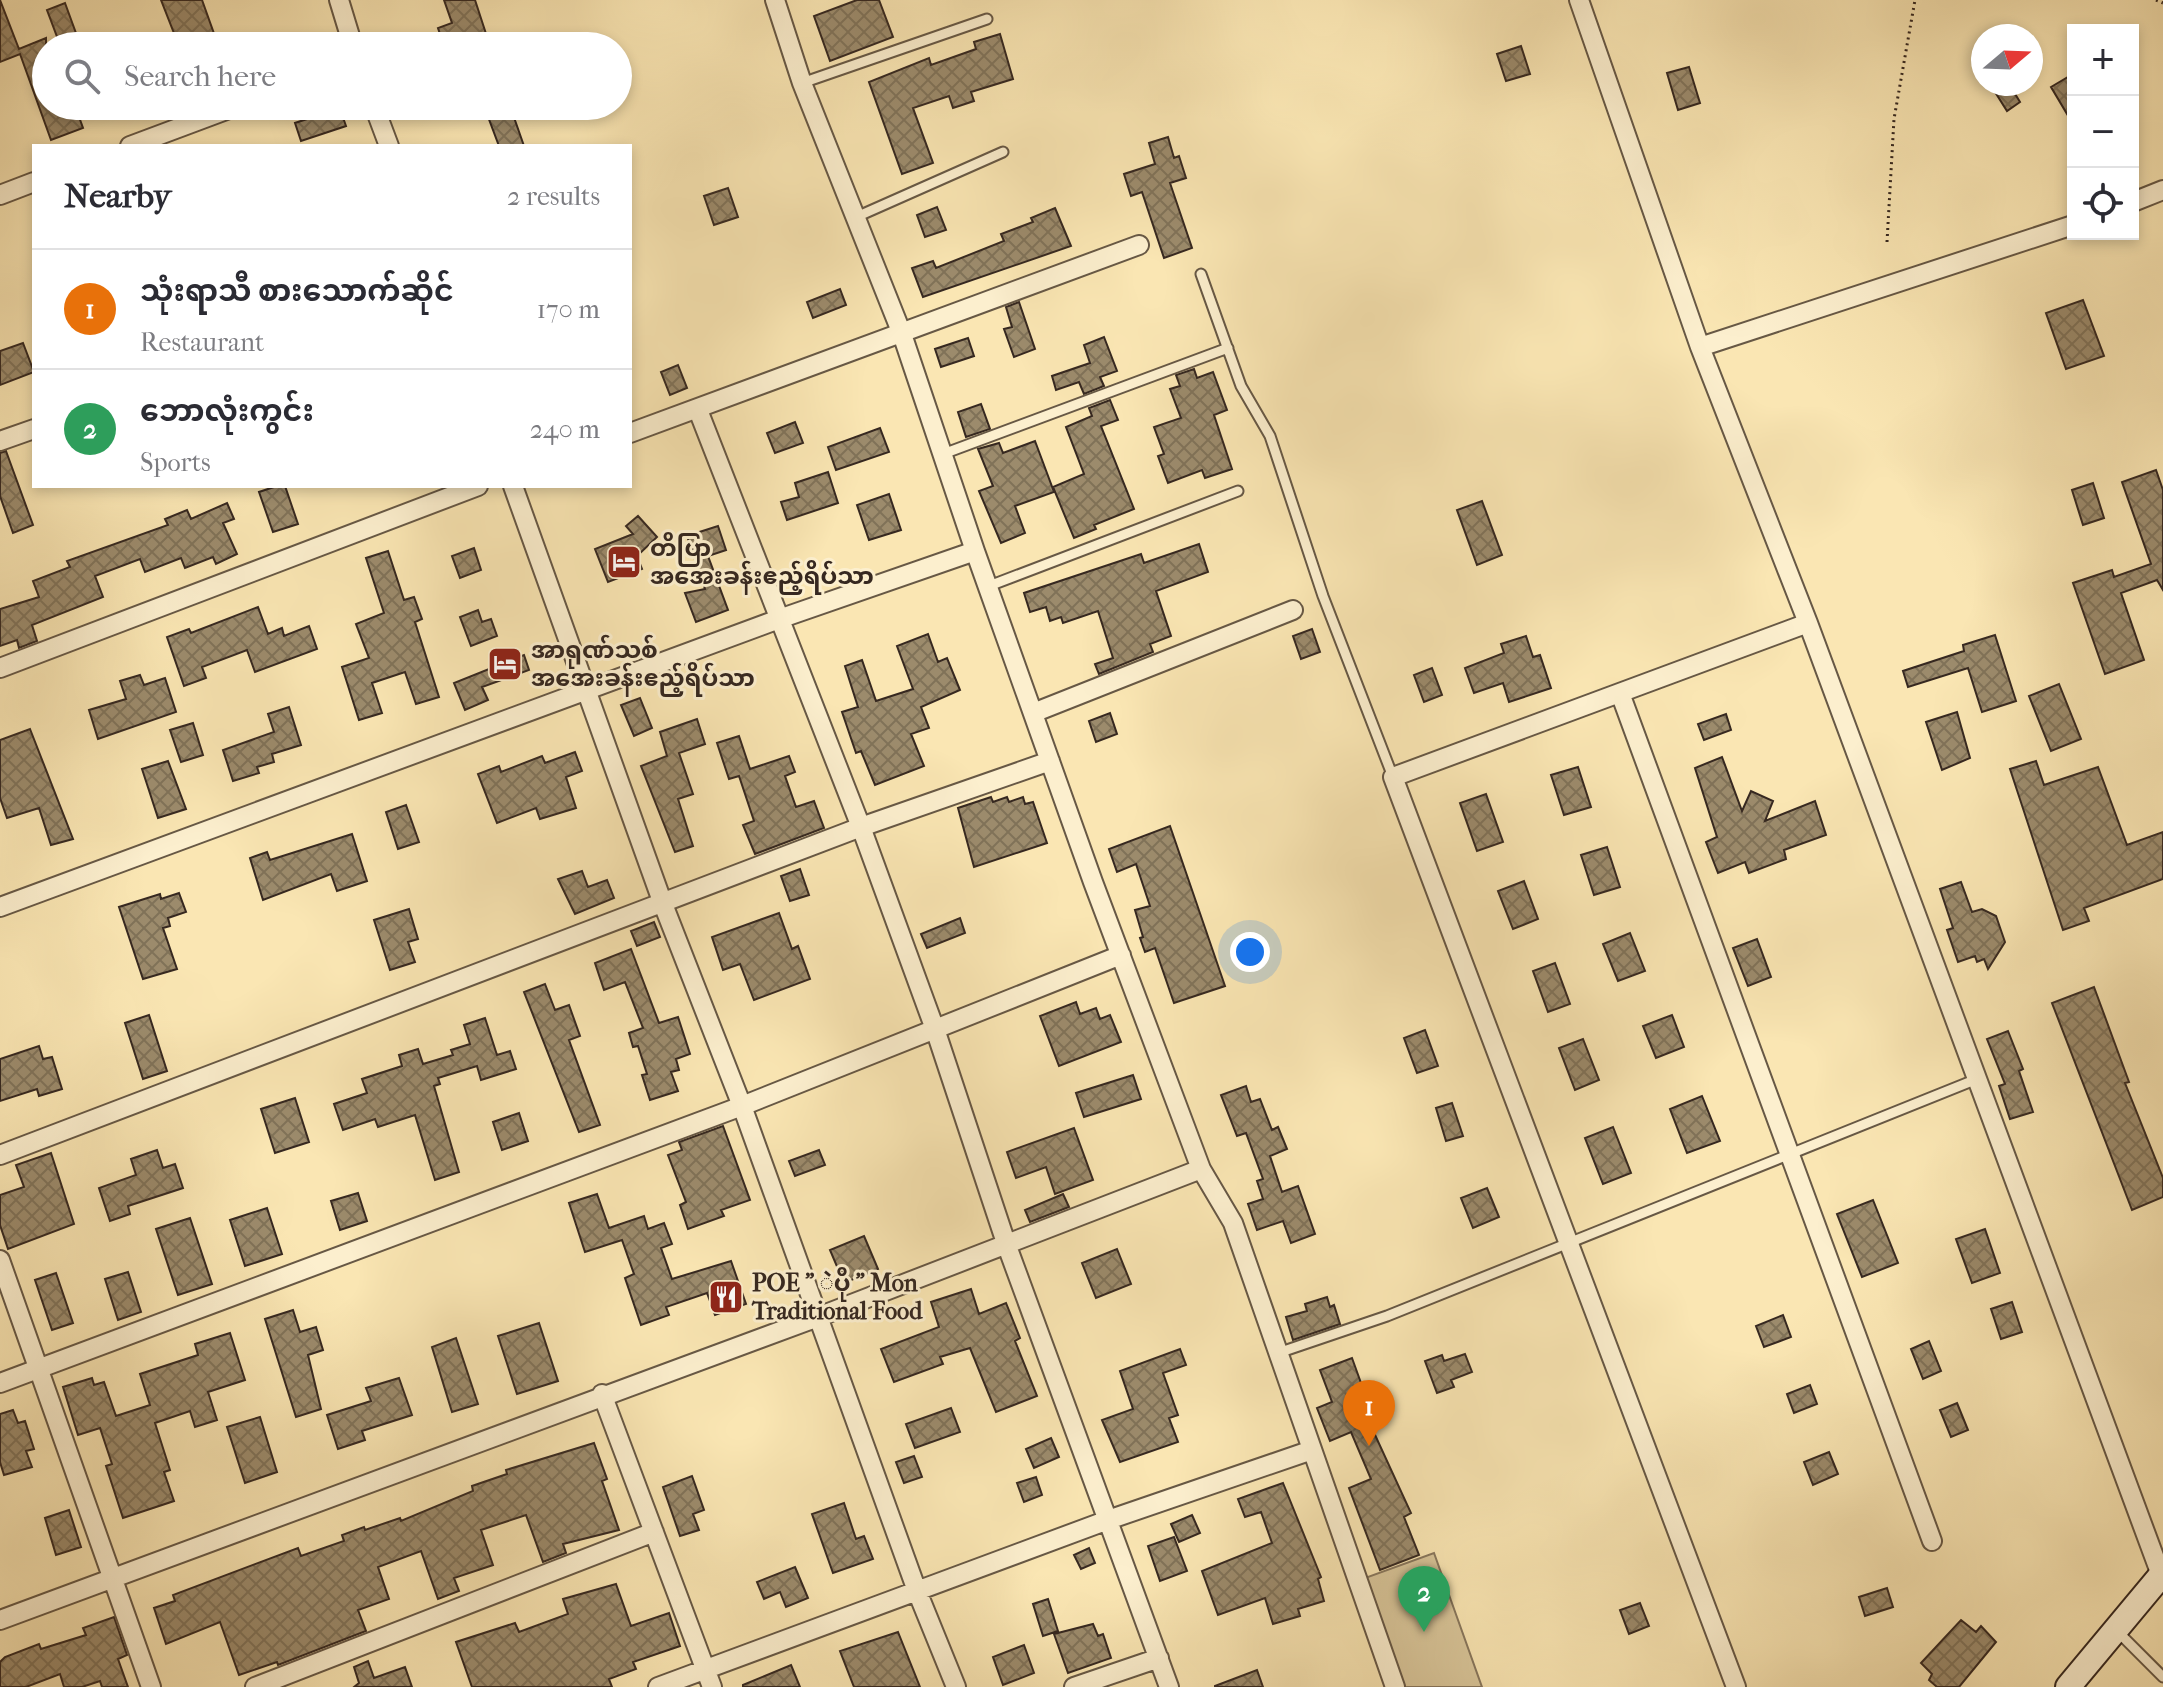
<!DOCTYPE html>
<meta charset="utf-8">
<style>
body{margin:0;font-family:"IM FELL French Canon","Noto Sans Myanmar",serif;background:#f2f2f3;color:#2b2b33}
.controls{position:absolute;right:24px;top:24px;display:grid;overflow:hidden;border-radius:0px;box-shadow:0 4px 12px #0003}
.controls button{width:72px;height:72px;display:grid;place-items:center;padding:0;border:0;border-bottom:2px solid #e1e1e2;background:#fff;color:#2b2b33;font:40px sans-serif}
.compass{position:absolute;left:1971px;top:24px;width:72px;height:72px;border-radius:50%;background:#fff;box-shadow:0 4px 12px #0003;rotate:71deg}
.you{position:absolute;left:1250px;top:952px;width:28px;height:28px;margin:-20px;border:6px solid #fff;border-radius:50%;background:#1a73e8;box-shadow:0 0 0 12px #1a73e833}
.badge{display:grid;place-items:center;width:52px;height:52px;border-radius:50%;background:#ea580c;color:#fff;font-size:26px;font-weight:700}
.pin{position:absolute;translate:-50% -66px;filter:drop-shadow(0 2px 4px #0008)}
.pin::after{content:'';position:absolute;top:42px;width:28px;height:24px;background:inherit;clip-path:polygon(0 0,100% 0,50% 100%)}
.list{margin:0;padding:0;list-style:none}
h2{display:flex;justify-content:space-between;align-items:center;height:104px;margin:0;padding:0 32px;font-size:34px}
h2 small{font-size:26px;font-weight:400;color:#7c7c81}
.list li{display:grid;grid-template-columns:52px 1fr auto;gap:24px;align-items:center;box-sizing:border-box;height:120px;padding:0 32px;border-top:2px solid #e1e1e2}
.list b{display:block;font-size:30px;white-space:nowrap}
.list p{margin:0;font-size:26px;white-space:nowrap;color:#7c7c81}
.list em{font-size:26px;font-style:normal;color:#7c7c81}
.icon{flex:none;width:44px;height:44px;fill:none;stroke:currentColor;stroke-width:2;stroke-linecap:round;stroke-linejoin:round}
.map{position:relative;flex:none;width:2163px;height:1687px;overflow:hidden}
.search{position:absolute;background:#fff;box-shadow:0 4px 12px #0003;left:32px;top:32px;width:600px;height:88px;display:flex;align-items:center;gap:20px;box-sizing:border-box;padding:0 28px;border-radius:44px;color:#7c7c81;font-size:30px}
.panel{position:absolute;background:#fff;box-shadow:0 4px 12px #0003;left:32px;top:144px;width:600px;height:344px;border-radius:0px}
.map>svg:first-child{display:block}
.park{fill:#d9c69a;stroke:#88775d;stroke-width:2}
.building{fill:url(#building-cross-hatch);stroke:#362820;stroke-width:2}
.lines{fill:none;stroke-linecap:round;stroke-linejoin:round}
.lane-casing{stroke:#675845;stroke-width:13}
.street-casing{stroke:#675845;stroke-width:22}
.secondary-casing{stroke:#362820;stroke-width:28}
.path{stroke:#362820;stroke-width:3;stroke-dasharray:2 4;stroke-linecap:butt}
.lane{stroke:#fcefce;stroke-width:9}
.street{stroke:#fcefce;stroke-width:18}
.secondary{stroke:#fcefce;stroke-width:24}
.labels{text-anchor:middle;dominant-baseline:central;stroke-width:6;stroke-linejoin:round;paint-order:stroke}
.poi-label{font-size:24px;font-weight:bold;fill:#362820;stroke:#fcefce;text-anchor:start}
</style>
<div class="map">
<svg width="2163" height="1687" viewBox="0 0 2163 1687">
<defs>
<pattern id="building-cross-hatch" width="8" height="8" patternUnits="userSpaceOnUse" patternTransform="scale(2)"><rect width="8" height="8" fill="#9c8b6c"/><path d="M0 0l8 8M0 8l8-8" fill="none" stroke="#807258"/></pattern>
</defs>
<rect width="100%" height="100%" fill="#fae6b3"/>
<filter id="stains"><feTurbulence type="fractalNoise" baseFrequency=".0025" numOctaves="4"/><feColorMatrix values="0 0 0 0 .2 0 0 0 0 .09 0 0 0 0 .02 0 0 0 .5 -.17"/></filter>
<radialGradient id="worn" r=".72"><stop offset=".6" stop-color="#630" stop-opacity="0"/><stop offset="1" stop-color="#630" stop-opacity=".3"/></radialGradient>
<path class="park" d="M1434 1553 1482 1687H1405L1365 1578Z"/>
<path class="building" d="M0 0 19 49 46 38V106H75L83 128 51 140 20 54 0 62Z
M161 0H202L217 42 179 46Z
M444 0H475L490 46H444L438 28 452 23Z
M857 0H879L893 37 830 61 814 16Z
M65 3 77 36 59 42 47 10Z
M1000 34 1013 79 971 92 974 101 953 108 949 96 913 108 933 163 902 174 869 82 929 58 931 65 976 49 974 42Z
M1521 46 1530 74 1506 81 1497 54Z
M1689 67 1700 103 1678 110 1667 73Z
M2073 74V124L2051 87Z
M1990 84H2009L2020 102 2007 111Z
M327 106H339L346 126 301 141 295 123 310 118 308 112Z
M484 106H510L524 146H499Z
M1168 137 1174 158 1179 156 1186 178 1170 183 1192 248 1164 258 1142 192 1131 196 1124 174 1155 164 1149 143Z
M728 188 738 217 714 225 704 196Z
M937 207 946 230 925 237 917 215Z
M1055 208 1071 246 923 297 912 268 933 261 936 268 1004 241 1001 234 1033 222 1031 218Z
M840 289 846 305 813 318 807 302Z
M2083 300 2104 356 2066 369 2046 313Z
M1019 302 1035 349 1014 357 1004 329 1012 327 1006 307Z
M1104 337 1117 371 1100 377 1104 386 1084 394 1079 382 1056 390 1052 376 1090 363 1084 345Z
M968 338 974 356 941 367 935 349Z
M23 343 34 372 0 385V351Z
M678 365 687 388 670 395 661 372Z
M1194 369 1197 378 1213 372 1227 410 1214 415 1232 469 1205 478 1202 470 1168 483 1158 456 1164 454 1154 427 1181 418 1170 389 1180 386 1176 375Z
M1110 400 1118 420 1101 426 1134 509 1094 525 1096 529 1074 538 1053 487 1084 474 1066 427 1092 416 1089 408Z
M981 404 990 429 966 437 958 412Z
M795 422 803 443 775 453 767 433Z
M880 428 889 452 836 470 828 447Z
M1035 441 1054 492 1015 506 1025 533 1001 543 979 491 993 486 978 449 999 443 1003 453Z
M6 451 33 525 13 533 0 496V453Z
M2156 470 2163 490V590L2157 580 2121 593 2144 660 2105 674 2073 583 2112 570 2114 577 2151 564 2122 482Z
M828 472 838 503 787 520 781 502 799 497 795 483Z
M2093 483 2104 518 2083 525 2072 490Z
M277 486H285L298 524 273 532 259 492Z
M889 494 901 530 869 540 857 505Z
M1482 501 1502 555 1477 565 1457 510Z
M227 503 234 519 223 523 237 554 216 564 213 557 185 568 181 558 145 572 140 559 95 576 103 597 32 625 37 641 19 648 17 640 0 646V609L39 597 33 581 70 567 67 561 168 525 165 519 187 510 191 519Z
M638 516 657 537 637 556 642 569 608 582 595 549 633 534 626 526Z
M718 526 726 550 708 556 728 610 696 622 685 593 705 589 687 536Z
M1199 544 1208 572 1156 591 1171 636 1150 644 1153 652 1099 674 1095 664 1113 658 1098 611 1063 623 1061 617 1050 621 1046 607 1030 612 1024 593 1141 554 1144 563Z
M474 548 481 570 460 578 452 556Z
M388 551 404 600 414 597 422 619 415 622 439 697 416 704 405 672 372 683 382 713 359 720 342 667 369 658 356 624 384 613 366 558Z
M258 607 268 634 282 628 284 636 309 626 317 649 255 672 247 650 202 667 206 678 184 686 167 637 189 629 191 633Z
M478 610 482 622 491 619 497 636 471 646 460 617Z
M1312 629 1320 652 1301 659 1293 636Z
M928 634 938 662 947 658 960 690 921 707 929 728 911 734 924 766 875 785 861 751 856 753 842 712 858 707 845 666 862 660 876 701 913 689 897 646Z
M1995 635 2016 701 1982 712 1968 668 1908 687 1903 671 1964 651 1963 645Z
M1526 636 1533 657 1540 655 1551 688 1509 702 1503 683 1474 693 1465 668 1504 653 1501 644Z
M524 655 529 670 482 687 488 700 465 710 454 683Z
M1432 668 1442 695 1424 702 1414 675Z
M140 675 144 685 165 678 176 712 98 739 89 710 126 699 120 681Z
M2059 684 2081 739 2051 751 2029 696Z
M640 698 652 728 634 736 621 705Z
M289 707 301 745 272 754 274 762 257 767 259 773 233 781 223 750 274 732 268 714Z
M1957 712 1970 758 1942 770 1926 722Z
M1110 713 1117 734 1096 742 1089 721Z
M1726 714 1731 730 1704 740 1698 724Z
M697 719 705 744 679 753 693 794 678 799 693 846 675 852 641 766 667 756 660 732Z
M193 723 203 755 181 762 170 730Z
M30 729 73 839 51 845 39 808 7 818 0 798V740Z
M739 736 750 769 789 756 795 772 785 776 796 807 814 801 824 828 755 854 743 825 754 821 739 776 729 779 717 743Z
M575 752 582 771 566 777 576 808 540 819 536 808 497 823 478 774 499 766 501 772 542 756 545 763Z
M1722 757 1742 811 1751 791 1773 801 1765 821 1815 801 1826 835 1784 850 1786 859 1749 873 1745 862 1718 873 1706 842 1717 837 1695 768Z
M168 761 186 809 158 818 142 769Z
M2036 761 2044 785 2098 767 2127 845 2163 832V879L2084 908 2089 921 2063 930 2010 769Z
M1578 767 1591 807 1564 815 1551 775Z
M1486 794 1503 842 1477 851 1460 803Z
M991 797 993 802 1007 797 1009 802 1023 797 1025 804 1033 802 1047 843 974 867 958 808Z
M406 805 419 842 398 849 386 812Z
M1170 826 1225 986 1174 1003 1155 948 1145 952 1140 938 1143 937 1135 910 1150 906 1136 864 1117 872 1109 849Z
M352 834 367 881 337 891 331 874 263 900 250 858 267 852 270 860Z
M1607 847 1620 887 1594 895 1581 855Z
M800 869 809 895 790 901 781 876Z
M582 871 588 887 607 880 614 898 575 914 558 879Z
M1524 881 1538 919 1513 929 1498 891Z
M1961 882 1972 912 1982 909 1996 916 2005 942 1988 969 1984 959 1977 962 1975 956 1958 962 1947 930 1953 928 1940 889Z
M179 893 186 912 168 918 170 926 163 928 177 969 143 979 119 907 160 894 161 899Z
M409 909 418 939 408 942 415 962 390 970 374 920Z
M779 913 792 949 798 946 810 979 754 1000 740 964 723 970 712 937Z
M960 918 965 933 927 948 921 934Z
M654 922 660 937 637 946 631 931Z
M1630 933 1645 971 1618 981 1603 944Z
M1757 939 1771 977 1748 986 1733 948Z
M631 949 659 1023 678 1017 690 1054 676 1059 679 1070 671 1072 678 1091 650 1100 642 1075 647 1074 638 1046 633 1047 629 1033 643 1028 625 982 604 990 595 963Z
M1555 963 1570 1004 1548 1012 1533 971Z
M545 984 555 1010 569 1005 580 1036 569 1040 600 1125 579 1132 524 992Z
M2094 987 2129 1082 2125 1083 2163 1178V1197L2132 1210 2052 1003Z
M1076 1002 1080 1014 1096 1008 1100 1019 1110 1015 1121 1042 1059 1066 1040 1016Z
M149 1015 167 1071 143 1079 125 1023Z
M1672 1015 1684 1047 1656 1058 1643 1026Z
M485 1018 497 1055 510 1051 516 1069 481 1080 477 1066 438 1078 440 1084 434 1086 459 1172 435 1180 415 1115 378 1127 375 1119 343 1130 334 1104 367 1093 362 1079 402 1066 399 1055 418 1049 423 1064 453 1055 451 1050 470 1044 464 1025Z
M1425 1030 1438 1066 1417 1073 1404 1038Z
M2008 1031 2023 1069 2019 1071 2033 1112 2010 1119 1999 1086 2005 1084 1987 1039Z
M1583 1039 1599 1080 1575 1090 1559 1048Z
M39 1046 43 1059 52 1057 62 1089 39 1096 37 1089 0 1101V1059Z
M1133 1075 1141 1099 1084 1117 1076 1093Z
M1246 1086 1251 1102 1260 1099 1272 1130 1278 1127 1287 1149 1270 1156 1282 1192 1298 1186 1315 1234 1291 1243 1283 1221 1257 1230 1248 1204 1263 1199 1257 1181 1263 1179 1246 1133 1237 1136 1221 1095Z
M1702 1096 1720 1141 1687 1153 1670 1109Z
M295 1098 309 1142 275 1153 261 1109Z
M1452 1103 1463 1136 1446 1141 1436 1108Z
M519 1113 528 1141 502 1150 493 1122Z
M723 1126 750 1200 721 1210 724 1216 688 1229 680 1205 686 1202 668 1155 682 1150 679 1142Z
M1613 1127 1631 1173 1603 1184 1585 1138Z
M1074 1128 1093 1180 1055 1194 1046 1167 1016 1178 1007 1152Z
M157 1150 163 1168 175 1164 183 1188 128 1206 130 1214 110 1221 99 1188 136 1175 131 1159Z
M819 1150 825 1165 795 1176 789 1161Z
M51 1153 74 1224 8 1249 0 1225V1195L24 1187 16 1165Z
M1487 1188 1499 1217 1473 1228 1461 1198Z
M358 1193 367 1221 340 1230 331 1201Z
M597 1194 609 1228 644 1216 648 1229 664 1223 672 1244 661 1248 672 1279 731 1261 746 1304 715 1315 707 1293 666 1307 669 1315 641 1325 625 1278 634 1274 622 1240 585 1252 569 1203Z
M1063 1194 1069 1207 1030 1222 1025 1210Z
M1873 1200 1898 1263 1862 1277 1837 1214Z
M267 1208 282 1254 245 1266 230 1220Z
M190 1218 212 1284 178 1295 156 1229Z
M1985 1229 2000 1273 1972 1283 1956 1239Z
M864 1236 878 1269 844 1283 830 1250Z
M1117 1249 1131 1284 1096 1298 1082 1263Z
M128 1272 141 1312 118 1320 105 1279Z
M56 1273 73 1323 52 1330 35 1280Z
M971 1289 979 1314 1006 1303 1020 1338 1015 1341 1037 1396 996 1412 970 1348 940 1357 943 1364 894 1382 881 1349 939 1327 931 1302Z
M1327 1297 1330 1307 1334 1305 1340 1324 1293 1340 1286 1317 1307 1311 1305 1304Z
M2012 1302 2022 1332 2001 1339 1991 1309Z
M293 1310 300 1332 316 1327 323 1350 308 1355 321 1409 296 1417 265 1319Z
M1783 1315 1791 1337 1764 1347 1756 1326Z
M539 1323 558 1381 517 1394 498 1336Z
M230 1333 245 1380 208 1392 217 1420 195 1427 190 1411 155 1423 170 1470 164 1472 174 1501 123 1518 106 1466 112 1464 100 1428 78 1435 63 1387 92 1378 94 1385 104 1382 116 1416 150 1405 140 1374 198 1355 195 1344Z
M456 1338 478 1404 452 1412 432 1347Z
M1929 1341 1941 1371 1923 1379 1911 1349Z
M1180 1349 1186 1365 1163 1373 1178 1415 1169 1418 1178 1442 1120 1462 1102 1420 1133 1409 1120 1371Z
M1465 1354 1472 1372 1451 1380 1454 1387 1437 1393 1425 1361 1442 1355 1444 1361Z
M1352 1358 1375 1422 1370 1424 1411 1513 1404 1517 1419 1555 1380 1570 1349 1488 1371 1479 1351 1432 1330 1441 1317 1408 1332 1402 1320 1370Z
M399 1378 412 1415 362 1431 365 1440 338 1449 327 1415 371 1401 366 1388Z
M1810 1385 1817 1404 1794 1413 1787 1394Z
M1957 1403 1968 1430 1951 1437 1940 1410Z
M951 1408 960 1432 915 1448 906 1424Z
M13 1410 18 1423 25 1421 34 1449 26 1451 32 1467 4 1475 0 1462V1414Z
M260 1417 277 1472 245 1483 227 1427Z
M1051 1438 1059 1457 1034 1468 1026 1449Z
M594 1443 607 1479 602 1481 619 1530 563 1544 566 1553 543 1562 526 1515 481 1530 493 1565 454 1578 459 1591 438 1599 421 1551 378 1567 389 1599 358 1610 366 1631 278 1665 277 1662 239 1675 220 1622 166 1644 154 1608 175 1601 173 1595 298 1548 301 1556 344 1541 342 1535 364 1527 365 1530 400 1518 401 1521 473 1491 472 1486 507 1474 506 1470Z
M1829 1452 1838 1474 1813 1485 1804 1462Z
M914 1456 922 1477 904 1483 896 1462Z
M692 1476 704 1510 693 1514 699 1530 680 1536 663 1487Z
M1036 1477 1042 1495 1024 1502 1017 1483Z
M1283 1483 1321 1577 1318 1579 1324 1601 1298 1609 1300 1616 1273 1624 1265 1598 1218 1615 1202 1571 1272 1543 1261 1512 1245 1517 1238 1499Z
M844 1503 856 1539 864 1536 873 1559 833 1573 812 1514Z
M69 1510 81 1547 56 1555 45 1518Z
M1192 1515 1200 1533 1179 1542 1171 1524Z
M1174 1537 1187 1571 1160 1581 1148 1546Z
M1089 1548 1095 1563 1081 1569 1074 1555Z
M795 1567 808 1598 786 1607 780 1592 764 1599 757 1582Z
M616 1584 631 1626 669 1613 680 1646 633 1662 636 1669 609 1679 612 1687H472L456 1642 515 1623 519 1632 568 1614 563 1599Z
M1887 1588 1893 1607 1865 1616 1859 1597Z
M1048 1599 1058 1631 1043 1636 1033 1604Z
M1640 1603 1649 1626 1629 1634 1620 1610Z
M114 1617 127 1655 118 1659 128 1687H102L100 1681 82 1687H64L60 1674 26 1687H0V1662L5 1657 39 1644 41 1649 86 1635 83 1628Z
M1961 1620 1976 1632 1981 1626 1996 1642 1959 1687H1937L1929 1680 1932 1674 1921 1663Z
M1093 1624 1098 1636 1103 1634 1111 1658 1068 1673 1054 1634Z
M898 1632 920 1687H854L840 1651Z
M1024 1645 1034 1673 1003 1685 993 1657Z
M368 1661 374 1678 405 1667 412 1687H354L359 1683 354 1667Z
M791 1665 800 1687H743V1685Z
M1257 1670 1263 1687H1215V1686Z"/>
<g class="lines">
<g class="lane-casing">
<path id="lane" d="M802 83 987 19
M854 218 1003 152
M1201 274 1241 386 1270 436 1323 596 1393 777
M943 454 1228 348
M989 586 1238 491
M1278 1353 1387 1316 1977 1079
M2117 1631 2163 1677"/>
</g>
<g class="street-casing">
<path id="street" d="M339 0 353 46
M775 0 802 83 902 334 975 551 1093 882 1201 1169 1233 1223 1395 1687
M1579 0 1700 347 1808 623 2161 1575
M374 106 389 146
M130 146 237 106
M0 195 34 182
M2133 202 2163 190
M1700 347 2073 225
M698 410 861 827 936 1032 1007 1246 1169 1687
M630 433 1139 245
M0 441 34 429
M513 486 663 904 742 1106 917 1591 956 1687
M0 668 478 486
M1620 693 1932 1541
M1033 713 1293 610
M0 907 779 619 975 551
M0 1155 861 827 1050 761
M0 1260 151 1687
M0 1383 742 1106 1121 955
M602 1394 712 1687
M0 1620 818 1317 1201 1169
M255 1687 654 1532
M658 1687 1108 1520 1312 1450
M1074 1687 1159 1658
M1736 1687 1393 777 1808 623"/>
</g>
<g class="secondary-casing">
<path id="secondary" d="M2068 1687 2163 1573"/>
</g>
<path class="path" d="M2156 0 2163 3
M1887 242 1894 119 1915 0"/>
<use href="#lane" class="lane"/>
<use href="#street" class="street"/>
<use href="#secondary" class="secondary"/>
</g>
<defs>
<g id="hotel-square" transform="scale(1.8)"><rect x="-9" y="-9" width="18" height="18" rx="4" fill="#8f2418" stroke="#fcefce"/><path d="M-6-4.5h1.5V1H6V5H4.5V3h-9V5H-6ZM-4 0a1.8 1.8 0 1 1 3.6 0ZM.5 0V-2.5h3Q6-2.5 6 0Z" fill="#fff"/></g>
<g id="restaurant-square" transform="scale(1.8)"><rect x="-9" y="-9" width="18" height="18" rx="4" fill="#8f2418" stroke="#fcefce"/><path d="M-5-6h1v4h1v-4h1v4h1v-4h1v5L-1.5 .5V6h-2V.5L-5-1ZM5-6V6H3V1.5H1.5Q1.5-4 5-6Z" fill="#fff"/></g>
</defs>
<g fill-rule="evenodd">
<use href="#hotel-square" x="624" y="562"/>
<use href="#hotel-square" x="505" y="664"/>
<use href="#restaurant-square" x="726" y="1297"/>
</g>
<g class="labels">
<g class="poi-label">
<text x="650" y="548">တိပြာ<tspan x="650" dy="28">အအေးခန်းဧည့်ရိပ်သာ</tspan></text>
<text x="531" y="650">အာရုဏ်သစ်<tspan x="531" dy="28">အအေးခန်းဧည့်ရိပ်သာ</tspan></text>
<text x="752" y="1283">POE " ဲပို " Mon<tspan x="752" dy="28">Traditional Food</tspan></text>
</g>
</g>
<rect width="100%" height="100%" filter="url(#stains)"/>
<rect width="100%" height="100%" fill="url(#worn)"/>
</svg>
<div class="controls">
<button>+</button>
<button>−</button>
<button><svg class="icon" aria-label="locate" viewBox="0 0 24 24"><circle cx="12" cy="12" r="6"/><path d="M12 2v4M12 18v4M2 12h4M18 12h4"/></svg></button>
</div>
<svg class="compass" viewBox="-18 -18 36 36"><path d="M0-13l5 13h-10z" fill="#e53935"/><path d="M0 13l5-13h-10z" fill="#7c7c81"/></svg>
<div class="you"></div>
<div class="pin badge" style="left:1369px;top:1446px;background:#e8710a">1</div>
<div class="pin badge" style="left:1424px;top:1632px;background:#2e9e5b">2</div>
<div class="search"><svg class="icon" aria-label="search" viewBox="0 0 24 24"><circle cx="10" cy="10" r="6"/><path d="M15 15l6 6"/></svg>Search here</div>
<section class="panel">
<h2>Nearby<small>2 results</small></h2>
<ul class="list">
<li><span class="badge" style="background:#e8710a">1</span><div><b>သုံးရာသီ စားသောက်ဆိုင်</b><p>Restaurant</p></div><em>170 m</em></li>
<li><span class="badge" style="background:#2e9e5b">2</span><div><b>ဘောလုံးကွင်း</b><p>Sports</p></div><em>240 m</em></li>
</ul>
</section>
</div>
